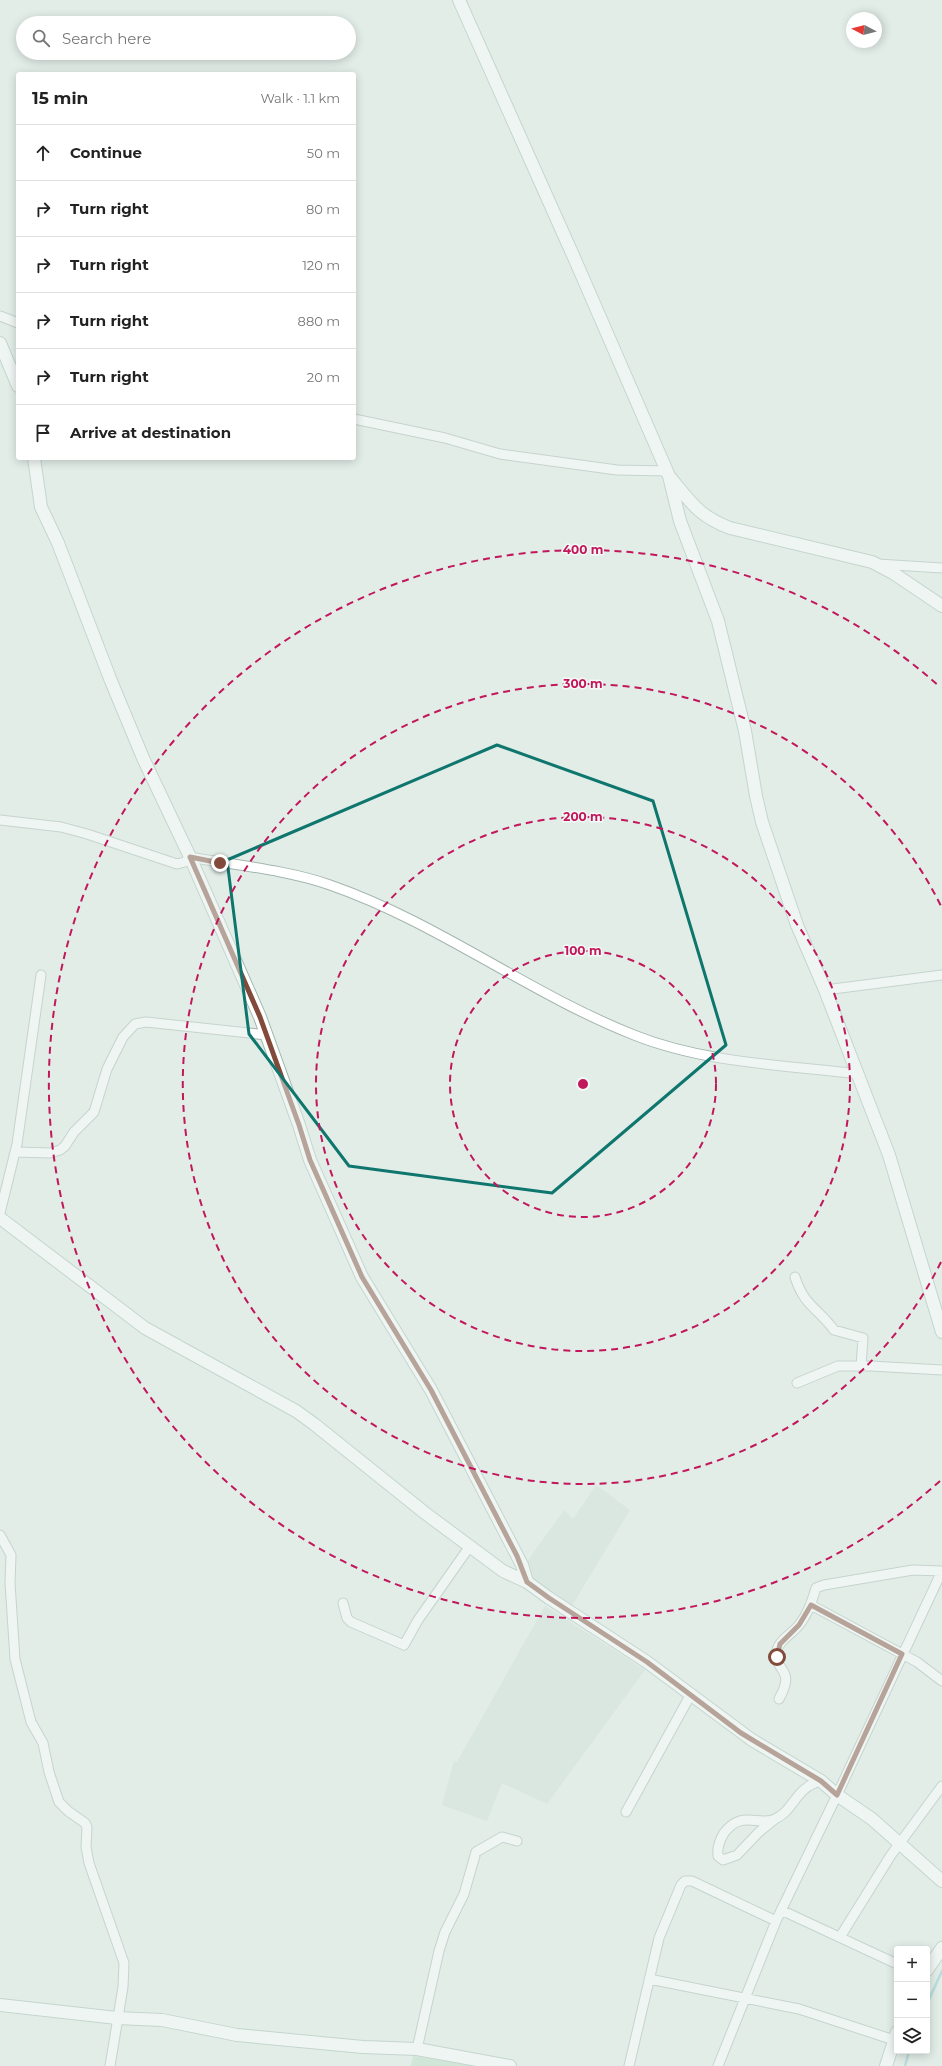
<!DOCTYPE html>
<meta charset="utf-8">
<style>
body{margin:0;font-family:Montserrat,sans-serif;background:#f6f6f6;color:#222}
.controls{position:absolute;right:12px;bottom:12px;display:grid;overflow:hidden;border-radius:4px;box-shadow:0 2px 10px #0003}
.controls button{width:36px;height:36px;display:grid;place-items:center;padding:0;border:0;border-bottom:1px solid #e0e0e0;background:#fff;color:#222;font:20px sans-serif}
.compass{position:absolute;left:846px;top:12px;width:36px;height:36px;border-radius:50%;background:#fff;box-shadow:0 2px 10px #0003;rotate:277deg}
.stop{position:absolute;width:12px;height:12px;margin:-9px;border:3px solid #814a3a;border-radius:50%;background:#fff}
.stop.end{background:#814a3a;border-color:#fff;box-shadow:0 1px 4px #0008}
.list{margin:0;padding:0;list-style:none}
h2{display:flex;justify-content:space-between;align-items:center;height:52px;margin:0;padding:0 16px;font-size:17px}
h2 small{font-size:13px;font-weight:400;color:#767676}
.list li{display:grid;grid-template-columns:26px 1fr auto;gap:12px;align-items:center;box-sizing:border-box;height:56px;padding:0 16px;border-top:1px solid #e0e0e0}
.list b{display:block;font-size:15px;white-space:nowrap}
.list em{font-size:13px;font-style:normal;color:#767676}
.icon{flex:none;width:22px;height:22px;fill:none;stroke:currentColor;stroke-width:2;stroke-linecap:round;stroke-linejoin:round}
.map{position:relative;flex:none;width:942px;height:2066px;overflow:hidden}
.search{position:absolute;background:#fff;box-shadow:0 2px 10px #0003;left:16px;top:16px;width:340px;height:44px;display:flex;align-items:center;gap:10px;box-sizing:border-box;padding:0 14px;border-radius:22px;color:#767676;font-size:15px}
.panel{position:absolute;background:#fff;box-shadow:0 2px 10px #0003;left:16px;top:72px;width:340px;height:388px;border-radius:4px}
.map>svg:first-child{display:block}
.built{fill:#d0ddd7}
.green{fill:#badec4}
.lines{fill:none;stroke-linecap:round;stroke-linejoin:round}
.stream{stroke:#88c9d3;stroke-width:2.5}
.street-casing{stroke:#a4b5af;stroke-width:11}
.secondary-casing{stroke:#a0b9b0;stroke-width:14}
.street{stroke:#fff;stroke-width:9}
.secondary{stroke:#fff;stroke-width:12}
.route{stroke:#814a3a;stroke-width:5}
.marked{fill:none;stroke:#0f766e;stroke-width:3;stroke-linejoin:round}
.ring{fill:none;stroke:#c2185b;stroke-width:2;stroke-dasharray:7 5}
.centre{fill:#c2185b;stroke:#f3f9f6;stroke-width:2}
.ring-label{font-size:12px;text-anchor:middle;font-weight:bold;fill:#c2185b;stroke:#f3f9f6;stroke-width:3;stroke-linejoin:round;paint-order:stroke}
</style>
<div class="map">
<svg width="942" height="2066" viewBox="0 0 942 2066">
<rect width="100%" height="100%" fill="#e2ede8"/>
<path class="built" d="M596 1485 630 1510 571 1607 532 1582 526 1563 564 1510 573 1519Z
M545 1606 645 1670 547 1804 502 1783 487 1821 442 1805 454 1761 457 1762Z"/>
<path class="green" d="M413 2056 481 2066H411Z"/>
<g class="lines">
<path class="stream" d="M927 2004 942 1971
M905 2066 909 2051"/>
<g class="street-casing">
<path id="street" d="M0 316 18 323
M354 419 445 438 500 454 617 470 667 471
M877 564 942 568
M0 820 61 827 87 834 177 864 185 862 190 857C234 865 288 870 330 885 437 922 528 993 634 1035 704 1063 783 1065 858 1074
M825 990 942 975
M16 1152 50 1153 60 1150 65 1146 74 1132 94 1112 107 1069 123 1037 135 1024 146 1022 267 1035
M0 1213 17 1144 41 975
M795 1277C804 1306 818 1308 834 1330L863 1338 861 1366
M797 1383 838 1366H871L942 1370
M0 1535 11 1555 10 1583 15 1659 31 1722 43 1743 49 1772 59 1802 68 1811 85 1823 87 1827 86 1847 89 1863 124 1963 123 1987 110 2066
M343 1603 347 1618 351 1622 404 1645 418 1620 470 1546
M811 1605 917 1662 942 1681
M779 1699C797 1667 773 1673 777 1650 779 1640 793 1633 799 1625 808 1614 812 1601 816 1588L824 1585 913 1570 942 1571
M626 1812 691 1694
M775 1819 759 1832 737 1855 723 1860 718 1856C717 1847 719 1841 724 1833 742 1809 758 1827 775 1819 795 1810 794 1788 821 1781
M781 1910 897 1964
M840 1937 891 1855 942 1786
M649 1979 799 2009 894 2040
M417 2049 439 1951 445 1932 464 1894 476 1852 502 1837 517 1841
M629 2066 659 1938 681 1885 685 1881H692L776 1921
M718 2066 776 1921 837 1795 942 1571"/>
</g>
<g class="secondary-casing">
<path id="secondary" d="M459 0 576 262 669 476C690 501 698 516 730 528L872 562 893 573 942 606
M0 343 18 386
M34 458 41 507 58 543 111 681 143 758 190 857 260 1017 299 1125 310 1160 362 1277 431 1390 522 1565 527 1582
M669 476 680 521 718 621 745 731 756 796 762 822 797 925 825 990 889 1155 942 1332
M0 1218 145 1328 296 1411 314 1424 425 1513 503 1571 527 1582 549 1598 647 1662 752 1740 821 1781 837 1795 872 1819 942 1881
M927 1970 942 1948
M0 2005 117 2018 162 2020 237 2035 363 2047 417 2049 510 2066
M886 2066 897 2032"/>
</g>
<use href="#street" class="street"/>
<use href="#secondary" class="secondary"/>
</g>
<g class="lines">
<path class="route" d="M220 863 190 857 260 1017 299 1125 310 1160 362 1277 431 1390 517 1556 527 1582 549 1598 647 1662 741 1733 821 1781 837 1795 902 1654 811 1605 799 1625 780 1644 777 1657"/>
</g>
<path d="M0 0H942V2066H0ZM497 745 653 801 726 1045 552 1193 349 1166 249 1034 227 860Z" fill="#e2ede8" fill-opacity=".55" fill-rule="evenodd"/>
<path class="marked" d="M497 745 653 801 726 1045 552 1193 349 1166 249 1034 227 860Z"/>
<g class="ring">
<circle cx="583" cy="1084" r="133"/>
<circle cx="583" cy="1084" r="267"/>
<path d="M941 1262A400 400 0 1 1 941 906"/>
<path d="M940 1481A534 534 0 1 1 940 687"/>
</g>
<circle cx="583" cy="1084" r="6" class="centre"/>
<g class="ring-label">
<text x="583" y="554">400 m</text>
<text x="583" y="688">300 m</text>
<text x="583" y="821">200 m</text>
<text x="583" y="955">100 m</text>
</g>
</svg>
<div class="controls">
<button>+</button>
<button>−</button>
<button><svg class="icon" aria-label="layers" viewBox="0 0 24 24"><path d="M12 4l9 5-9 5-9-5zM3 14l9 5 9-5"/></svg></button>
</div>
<svg class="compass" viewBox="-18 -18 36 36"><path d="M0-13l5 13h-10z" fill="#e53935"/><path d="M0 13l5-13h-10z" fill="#767676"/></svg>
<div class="stop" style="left:777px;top:1657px"></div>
<div class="stop end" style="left:220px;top:863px"></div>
<div class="search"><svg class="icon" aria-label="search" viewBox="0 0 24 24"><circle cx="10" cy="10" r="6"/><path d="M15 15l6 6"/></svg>Search here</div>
<section class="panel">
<h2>15 min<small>Walk · 1.1 km</small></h2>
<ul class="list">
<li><svg class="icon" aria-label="ahead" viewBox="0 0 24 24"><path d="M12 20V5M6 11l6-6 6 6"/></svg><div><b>Continue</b></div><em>50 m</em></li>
<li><svg class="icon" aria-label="right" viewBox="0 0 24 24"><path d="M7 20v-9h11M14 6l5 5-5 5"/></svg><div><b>Turn right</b></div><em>80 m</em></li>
<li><svg class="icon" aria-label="right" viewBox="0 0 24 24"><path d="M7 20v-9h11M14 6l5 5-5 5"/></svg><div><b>Turn right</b></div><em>120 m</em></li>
<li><svg class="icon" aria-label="right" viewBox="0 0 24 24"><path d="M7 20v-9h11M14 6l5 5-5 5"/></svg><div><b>Turn right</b></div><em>880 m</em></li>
<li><svg class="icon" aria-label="right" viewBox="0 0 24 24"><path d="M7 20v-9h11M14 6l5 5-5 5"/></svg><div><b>Turn right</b></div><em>20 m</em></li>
<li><svg class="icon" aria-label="arrive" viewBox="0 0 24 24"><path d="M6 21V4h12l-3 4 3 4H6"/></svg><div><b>Arrive at destination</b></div></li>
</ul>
</section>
</div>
